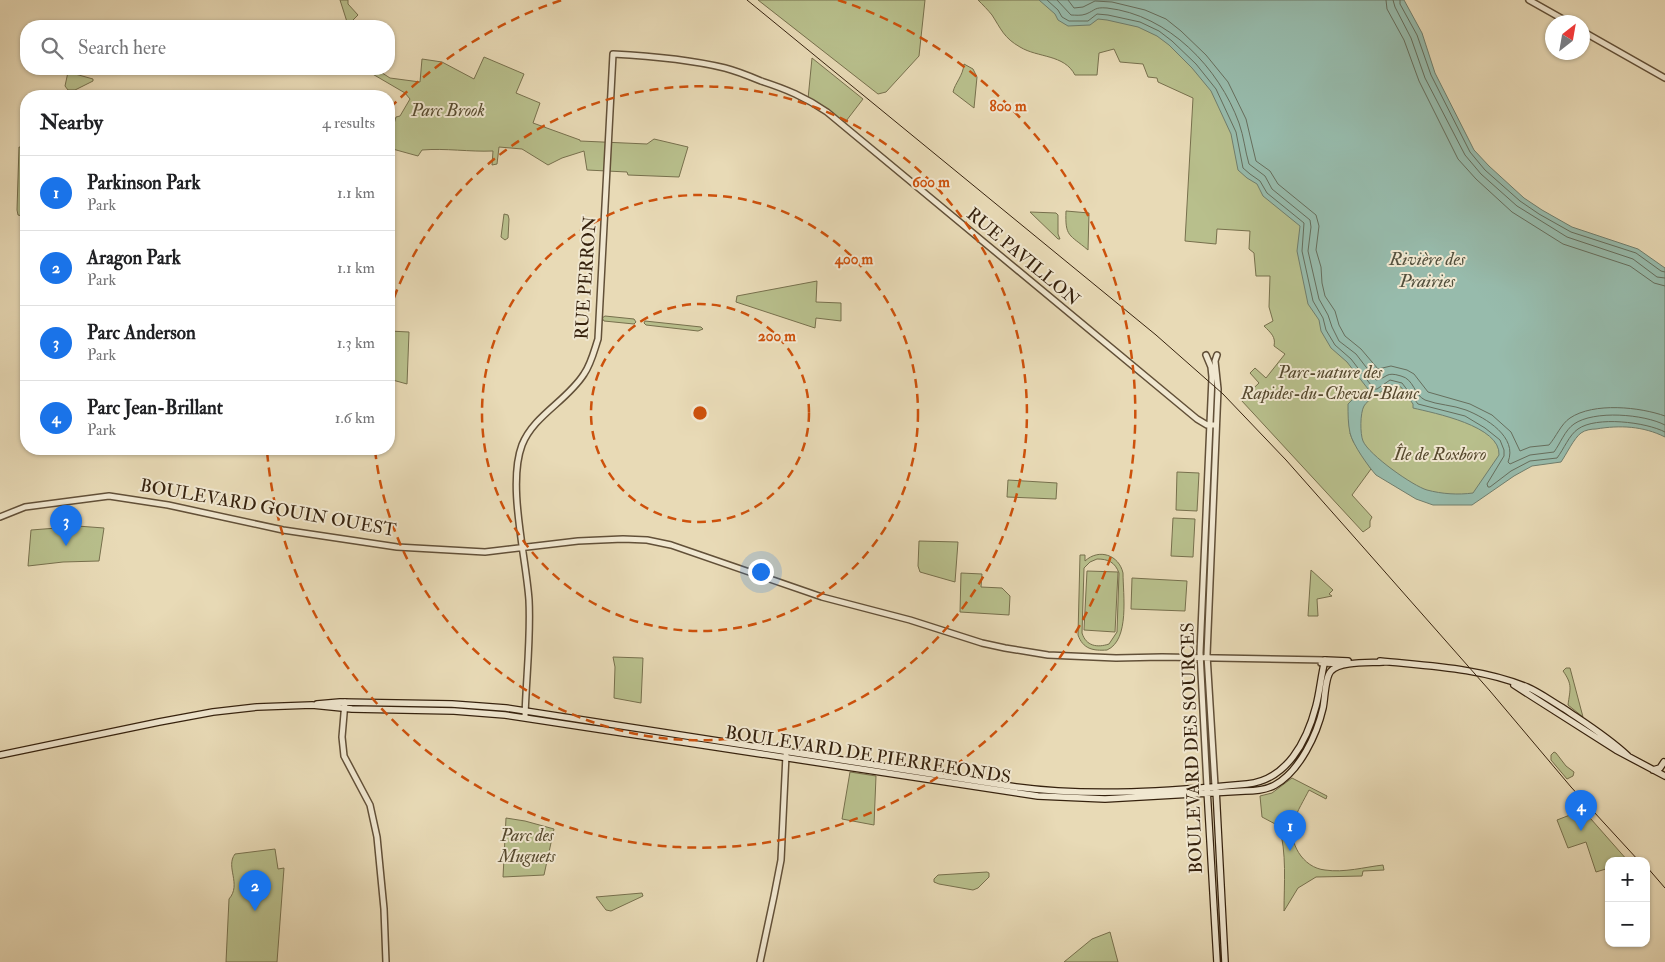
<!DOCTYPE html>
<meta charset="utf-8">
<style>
body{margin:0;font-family:"IM FELL Double Pica",serif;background:#f2f2f2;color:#202124}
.controls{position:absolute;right:15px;bottom:15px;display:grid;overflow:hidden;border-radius:10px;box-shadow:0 1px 4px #0004}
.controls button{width:45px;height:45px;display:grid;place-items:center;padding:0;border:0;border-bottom:1px solid #e0e0e0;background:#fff;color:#202124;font:25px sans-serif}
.compass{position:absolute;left:1545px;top:15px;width:45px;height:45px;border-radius:50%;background:#fff;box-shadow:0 1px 4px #0004;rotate:31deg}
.you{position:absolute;left:760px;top:571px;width:18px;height:18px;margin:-12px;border:4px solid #fff;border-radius:50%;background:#1a73e8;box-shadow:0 0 0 8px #1a73e833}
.badge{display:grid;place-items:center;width:32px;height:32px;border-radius:50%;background:#1a73e8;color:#fff;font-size:16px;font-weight:700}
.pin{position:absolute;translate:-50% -41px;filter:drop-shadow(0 1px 2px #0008)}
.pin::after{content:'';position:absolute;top:26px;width:18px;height:15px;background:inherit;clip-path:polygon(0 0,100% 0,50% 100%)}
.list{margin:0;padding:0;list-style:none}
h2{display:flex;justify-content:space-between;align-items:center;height:65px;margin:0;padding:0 20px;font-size:21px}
h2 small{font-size:16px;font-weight:400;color:#757577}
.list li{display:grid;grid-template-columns:32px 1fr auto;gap:15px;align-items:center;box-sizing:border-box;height:75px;padding:0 20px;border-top:1px solid #e0e0e0}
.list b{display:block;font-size:19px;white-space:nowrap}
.list p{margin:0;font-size:16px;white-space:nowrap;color:#757577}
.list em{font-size:16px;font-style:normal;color:#757577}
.icon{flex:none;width:28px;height:28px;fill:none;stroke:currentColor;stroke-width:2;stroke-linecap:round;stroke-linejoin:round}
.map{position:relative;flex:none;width:1665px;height:962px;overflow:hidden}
.search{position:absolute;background:#fff;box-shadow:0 1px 4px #0004;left:20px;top:20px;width:375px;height:55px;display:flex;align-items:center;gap:12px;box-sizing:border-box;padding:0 18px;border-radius:20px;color:#757577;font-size:19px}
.panel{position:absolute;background:#fff;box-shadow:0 1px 4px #0004;left:20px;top:90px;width:375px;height:365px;border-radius:20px}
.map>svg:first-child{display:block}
.green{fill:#b8bf8c;stroke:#77704d;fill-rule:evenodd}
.water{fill:#97bbac;stroke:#707e6d;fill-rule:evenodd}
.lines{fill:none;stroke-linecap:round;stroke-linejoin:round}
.shore{stroke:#666e5d;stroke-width:1}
.tertiary-casing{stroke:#625038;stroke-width:8}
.secondary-casing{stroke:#36220e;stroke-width:8}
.tertiary{stroke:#f0e7d0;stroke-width:5}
.secondary{stroke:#f0e7d0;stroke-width:5.5}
.tram{stroke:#36220e;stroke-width:1}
.ring{fill:none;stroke:#cd510c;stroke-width:2.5;stroke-dasharray:9 6}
.labels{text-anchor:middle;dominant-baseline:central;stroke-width:4;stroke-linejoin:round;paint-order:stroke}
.park-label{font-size:18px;font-style:italic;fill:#56492e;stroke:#f0e7d0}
.street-label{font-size:18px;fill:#36220e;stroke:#f0e7d0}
.water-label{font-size:19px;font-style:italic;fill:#53503d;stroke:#f0e7d0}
.centre{fill:#cd510c;stroke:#f0e7d0;stroke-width:2.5}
.ring-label{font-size:15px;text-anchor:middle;font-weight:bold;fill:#cd510c;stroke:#f0e7d0;stroke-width:4;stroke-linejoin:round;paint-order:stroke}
</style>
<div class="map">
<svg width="1665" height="962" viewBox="0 0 1665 962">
<rect width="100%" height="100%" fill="#e8dab6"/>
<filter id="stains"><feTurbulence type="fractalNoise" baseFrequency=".004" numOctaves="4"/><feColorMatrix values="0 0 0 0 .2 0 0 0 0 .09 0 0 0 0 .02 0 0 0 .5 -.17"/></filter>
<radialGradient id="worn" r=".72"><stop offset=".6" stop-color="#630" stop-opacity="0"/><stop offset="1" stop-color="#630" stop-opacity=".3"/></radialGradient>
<path class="green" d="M340 0H348V4L358 15 348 25Z
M758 0H925L919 56 886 92 878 94Z
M978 0H1144L1520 436 1476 498H1430L1391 478 1350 433 1353 441 1371 469 1352 495 1372 517 1370 521V527L1363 532 1241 400 1259 383 1250 373 1255 368 1266 378 1285 354 1274 346C1276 337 1271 333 1264 326L1273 321 1269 307 1270 276H1256L1254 253 1249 249 1250 231 1217 229 1216 244 1185 241 1193 98 1158 82 1157 78 1148 77 1143 64 1120 62 1114 49 1099 53 1097 75H1075C1064 54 1038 58 1020 47 1004 38 1001 29 992 15 988 10 983 5 978 0Z
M484 57 524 74 516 93 540 103 533 123 580 140V141L647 144 654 139 688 147 679 177 628 175 627 172 587 170 584 151 562 158 548 165 522 149 499 147 497 164 492 165 493 151C469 152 446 148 422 150L418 156 389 148V141L396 117 400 116 410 99 405 93 364 69H376L390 78 420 82 422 59 442 62 474 79Z
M812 58 863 99 843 125 808 99Z
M964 64 973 69 977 77 974 108 953 92C955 83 963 76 964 64Z
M68 72 93 79V81L75 90H68L65 86Z
M19 147 26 148V217L18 215 17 210Z
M1066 211 1089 213 1088 250C1069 234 1065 237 1066 211Z
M1030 212 1056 213 1058 215V234L1060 239H1058Z
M504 214 508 215 509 219 508 238 505 240 501 237Z
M817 281 816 302 841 303V321L816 318 815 328 736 302 737 296Z
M605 316 634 319 636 322 634 324 604 321 602 318Z
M645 321 701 327 703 329 698 331 646 325 644 323Z
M389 331 409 332 407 384 389 379Z
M1177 472 1199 473 1197 511 1176 510Z
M1210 476 1212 488 1208 572 1206 571Z
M1008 480 1057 483 1056 499 1007 497Z
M1173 518 1195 519 1193 557 1171 556Z
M64 525 104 528 99 561 63 562 28 566 31 530 57 528Z
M919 541 958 542 955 582 920 572 918 566Z
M1080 555H1085V561C1099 548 1119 555 1123 573 1123 594 1130 640 1107 650 1093 651 1083 649 1078 635ZM1097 559C1108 559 1115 562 1119 573L1117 632 1109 644C1097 648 1086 646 1082 633L1084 568 1090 562Z
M1311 570 1333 590 1329 594 1332 596 1317 599 1318 616H1308Z
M1087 571 1118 572 1115 632 1084 630Z
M961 573 982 574 981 587 1002 588 1010 596 1009 615 960 612Z
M1132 578 1187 581 1185 611 1131 609Z
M613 657 643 658 641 703 614 698 615 667Z
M1566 668H1570L1583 717 1568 705C1570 689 1573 685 1563 671Z
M378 705 446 706 506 711 364 706Z
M1554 752 1556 753 1566 766 1574 772 1573 776 1567 779 1551 760V755Z
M850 772 876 776 874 825 842 819Z
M1292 778 1327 796 1326 799 1309 790C1304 800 1297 811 1294 821 1287 842 1303 868 1325 870 1344 873 1365 867 1383 865L1384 870 1363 871 1362 876 1316 877 1298 888 1284 911C1284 884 1287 853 1279 826L1262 817 1260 796 1272 793Z
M1583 810 1628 861H1609V868L1596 872 1586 842 1568 848 1557 820Z
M506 818 525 821 554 829 544 875 503 877Z
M275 849 278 869 284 868 277 962H226L229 899C242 884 225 867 235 854Z
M987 872 989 873V877L978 888 973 890 939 884 934 882V879L938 875Z
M642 893 643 896 611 911 606 910 596 897Z
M1110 932 1118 962H1064L1092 939Z"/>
<path class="water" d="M1039 0H1404L1422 33 1435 73 1474 150 1489 166 1524 198 1542 210 1572 227 1638 249 1665 268V437C1643 426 1620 425 1596 429 1591 429 1585 430 1581 433 1574 438 1566 455 1561 462L1532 466 1514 476 1472 505H1433L1416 499 1376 475C1368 466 1353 445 1350 433 1348 424 1348 414 1348 404L1353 399 1366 396 1368 389 1347 362 1331 348 1321 331 1319 320 1308 304 1297 251 1300 226 1263 196 1257 184 1247 178 1238 170 1231 134 1211 91 1192 68 1169 45 1157 36 1138 27 1107 20 1098 19 1090 25 1068 26 1058 20 1055 14ZM1391 385 1401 387 1413 404V408C1434 413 1501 426 1499 455L1473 493C1458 495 1442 494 1427 490 1413 486 1369 455 1363 441 1360 434 1360 413 1364 406 1367 400 1384 390 1391 385Z"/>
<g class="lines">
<path class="shore" d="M1047 0 1058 10 1062 17 1069 21H1088L1097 14 1108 15 1140 22 1159 31 1172 41 1196 64 1216 89 1236 132 1243 168 1250 174 1260 181 1267 193 1304 223 1302 251 1313 301 1323 318 1326 330 1335 345 1351 359 1374 389H1377L1390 380 1402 383 1418 404 1465 416 1485 428 1500 440 1504 450V456L1487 484 1488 487H1490L1511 471 1530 461 1557 458C1564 449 1569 435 1578 429 1596 416 1646 422 1665 432
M1057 0 1071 15C1075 15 1081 16 1086 14 1096 10 1094 7 1107 8 1169 15 1219 68 1239 123 1244 137 1245 151 1249 164L1265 176 1272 189 1310 220 1311 227 1308 251 1319 299 1328 315 1332 327 1339 341 1356 354 1376 380C1388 378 1385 371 1401 376 1414 379 1414 395 1425 400 1438 405 1453 405 1466 410 1486 418 1518 437 1508 462L1510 464 1530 455 1554 452C1560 444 1565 430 1574 424 1594 410 1644 414 1665 425
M1068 0 1074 8 1083 7 1095 1 1112 2 1145 10 1166 19 1181 31 1206 55 1228 82 1246 119 1256 161 1270 171 1278 184 1316 215 1319 226 1316 250 1321 267 1322 283 1325 296 1335 311 1339 325 1345 336 1361 349 1378 369 1391 366 1407 370 1414 374 1428 392 1470 404 1492 415 1511 432 1520 451 1530 447 1549 445C1556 437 1561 424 1570 418 1594 402 1640 407 1665 416
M1386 0 1387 9 1404 40 1419 81 1458 159 1476 179 1512 212 1563 244 1630 266 1654 283 1665 286
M1393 0 1395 7 1411 38 1425 78 1465 155 1481 174 1517 206 1567 237 1633 259 1657 277 1665 278
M1400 0V4L1417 35 1431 75 1470 152 1485 170 1520 201 1539 214 1571 232 1636 253 1661 271 1665 272"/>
<g class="tertiary-casing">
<path id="tertiary" d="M1529 0 1568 22
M1582 31 1665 78
M1206 355 1211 367 1212 377 1200 653 1207 787
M0 517 25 507 109 496 168 505 283 530 397 547 485 552 578 541 623 539 647 540 671 545 822 597 910 620 982 643 1005 648 1048 655 1116 658 1162 657 1325 660
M1321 663 1343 664
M345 702 342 737 344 756 370 805 377 837 384 909 386 962
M525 717C526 679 531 638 529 600 526 556 507 485 522 445 534 415 567 401 584 374 591 364 594 351 598 339L613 54C651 56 688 59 725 68 737 71 749 76 761 81 786 89 805 97 827 112L1197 419 1207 425H1216
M1215 786 1207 655 1218 389 1215 361 1217 355
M760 962 774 896 781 860 786 755"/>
</g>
<g class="secondary-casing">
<path id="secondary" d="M1380 661C1428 666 1481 668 1527 687 1539 692 1551 701 1563 708 1585 723 1608 737 1628 756
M1514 685 1616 750 1665 776
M317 704 340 702 452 704 506 708 1016 787C1091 797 1172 791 1247 784 1287 780 1307 741 1316 706 1320 691 1321 675 1325 660L1348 661
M0 755 159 722 213 712 257 707 312 705 352 709 454 711 505 715 1038 796 1105 799 1245 791C1256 791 1266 790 1275 785 1300 771 1317 734 1323 708 1325 699 1325 677 1331 671 1340 661 1370 663 1383 662
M1653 770 1660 768 1664 762
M1207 789 1217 962
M1216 789 1225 962"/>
</g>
<use href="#tertiary" class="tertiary"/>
<use href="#secondary" class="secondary"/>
<path class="tram" d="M747 0 1156 335 1223 394 1286 460 1348 530 1490 691 1571 787 1639 861
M1646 866 1665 888"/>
</g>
<g class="ring">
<circle cx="700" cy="413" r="109"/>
<circle cx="700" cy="413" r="218"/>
<path d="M389 312A327 327 0 1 1 375 450"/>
<path d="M390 108A435 435 0 0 1 562 0M838 0A435 435 0 1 1 267 451"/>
</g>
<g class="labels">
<g class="park-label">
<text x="448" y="110">Parc Brook</text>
<text x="1330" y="372">Parc-nature des<tspan x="1330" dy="21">Rapides-du-Cheval-Blanc</tspan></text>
<text x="1440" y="454">Île de Roxboro</text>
<text x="527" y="835">Parc des<tspan x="527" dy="21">Muguets</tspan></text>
</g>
<g class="street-label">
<text transform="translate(1023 257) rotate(40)">RUE PAVILLON</text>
<text transform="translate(586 278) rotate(-86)">RUE PERRON</text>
<text transform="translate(268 508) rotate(10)">BOULEVARD GOUIN OUEST</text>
<text transform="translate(1192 748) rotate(-92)">BOULEVARD DES SOURCES</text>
<text transform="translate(868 755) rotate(9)">BOULEVARD DE PIERREFONDS</text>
</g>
<g class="water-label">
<text x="1427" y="259">Rivière des<tspan x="1427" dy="22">Prairies</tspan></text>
</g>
</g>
<circle cx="700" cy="413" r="8" class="centre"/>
<g class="ring-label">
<text x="1008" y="111">800 m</text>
<text x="931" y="187">600 m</text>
<text x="854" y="264">400 m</text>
<text x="777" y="341">200 m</text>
</g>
<rect width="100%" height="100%" filter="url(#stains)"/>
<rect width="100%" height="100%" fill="url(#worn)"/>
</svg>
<div class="controls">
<button>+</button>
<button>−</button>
</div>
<svg class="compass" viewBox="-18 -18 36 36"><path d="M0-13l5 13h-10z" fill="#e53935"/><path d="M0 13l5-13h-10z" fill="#757577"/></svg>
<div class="you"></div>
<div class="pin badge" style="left:1290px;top:851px">1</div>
<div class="pin badge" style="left:255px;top:911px">2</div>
<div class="pin badge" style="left:66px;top:546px">3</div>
<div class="pin badge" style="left:1581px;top:831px">4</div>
<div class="search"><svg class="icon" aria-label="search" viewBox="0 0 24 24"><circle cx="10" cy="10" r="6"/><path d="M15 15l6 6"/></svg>Search here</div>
<section class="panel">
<h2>Nearby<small>4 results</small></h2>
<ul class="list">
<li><span class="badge">1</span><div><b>Parkinson Park</b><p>Park</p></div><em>1.1 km</em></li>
<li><span class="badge">2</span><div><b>Aragon Park</b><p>Park</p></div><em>1.1 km</em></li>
<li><span class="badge">3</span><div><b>Parc Anderson</b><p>Park</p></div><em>1.3 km</em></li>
<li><span class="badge">4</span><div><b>Parc Jean-Brillant</b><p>Park</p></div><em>1.6 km</em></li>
</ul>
</section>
</div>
